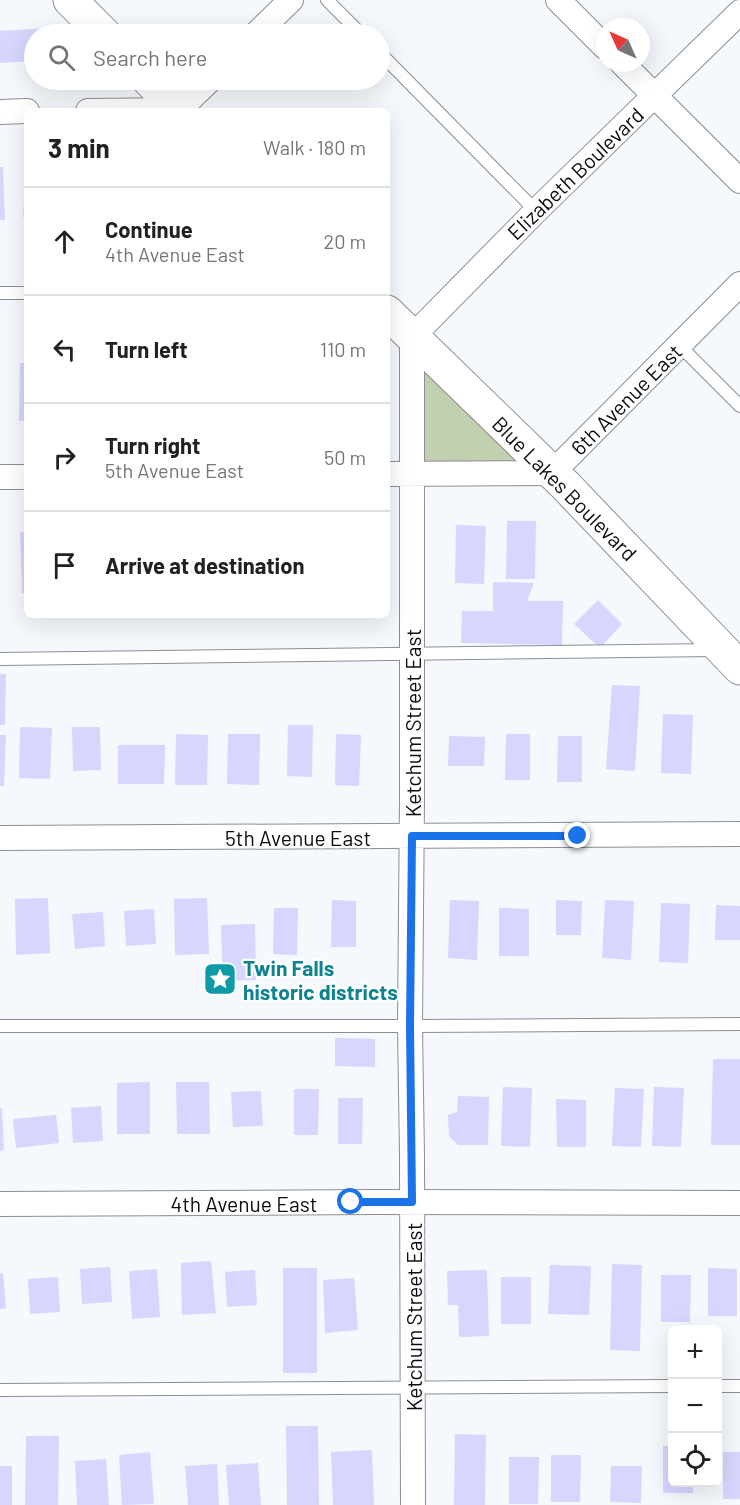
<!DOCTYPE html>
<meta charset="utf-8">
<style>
body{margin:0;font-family:Barlow,sans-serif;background:#f2f2f2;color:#202124}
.controls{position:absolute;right:18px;bottom:18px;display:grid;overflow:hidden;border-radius:9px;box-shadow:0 6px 24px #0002}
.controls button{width:54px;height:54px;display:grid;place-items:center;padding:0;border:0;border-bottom:2px solid #e0e0e0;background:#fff;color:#202124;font:30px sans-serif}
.compass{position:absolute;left:596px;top:18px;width:54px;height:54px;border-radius:50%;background:#fff;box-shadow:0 6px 24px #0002;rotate:315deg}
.stop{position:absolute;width:18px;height:18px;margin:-14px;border:4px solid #1a73e8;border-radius:50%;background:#fff}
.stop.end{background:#1a73e8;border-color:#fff;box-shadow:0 2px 6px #0008}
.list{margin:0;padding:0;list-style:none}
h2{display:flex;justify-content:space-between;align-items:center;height:78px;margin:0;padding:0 24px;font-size:26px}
h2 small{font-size:20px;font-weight:400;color:#757577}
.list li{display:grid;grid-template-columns:39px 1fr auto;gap:18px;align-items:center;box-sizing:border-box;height:108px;padding:0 24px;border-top:2px solid #e0e0e0}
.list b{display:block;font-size:22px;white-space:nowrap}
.list p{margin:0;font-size:20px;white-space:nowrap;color:#757577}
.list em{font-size:20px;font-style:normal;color:#757577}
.icon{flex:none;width:33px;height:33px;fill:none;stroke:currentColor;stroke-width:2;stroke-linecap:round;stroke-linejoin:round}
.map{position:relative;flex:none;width:740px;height:1505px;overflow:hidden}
.search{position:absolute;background:#fff;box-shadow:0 6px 24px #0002;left:24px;top:24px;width:366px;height:66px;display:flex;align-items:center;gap:15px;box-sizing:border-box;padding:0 21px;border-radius:33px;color:#757577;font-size:22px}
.panel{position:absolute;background:#fff;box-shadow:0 6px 24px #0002;left:24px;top:108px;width:366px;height:510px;border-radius:9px}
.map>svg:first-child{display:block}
.green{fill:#c3d0b0}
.building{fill:#d6d6ff}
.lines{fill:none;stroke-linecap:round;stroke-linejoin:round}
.service-casing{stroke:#8b8e92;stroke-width:14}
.minor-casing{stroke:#8b8e92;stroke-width:26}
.secondary-casing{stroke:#8b8e92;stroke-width:35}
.service{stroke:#fff;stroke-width:12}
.minor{stroke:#fff;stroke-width:24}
.secondary{stroke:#fff;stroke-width:33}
.route{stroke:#1a73e8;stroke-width:8}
.labels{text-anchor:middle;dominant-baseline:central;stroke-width:4.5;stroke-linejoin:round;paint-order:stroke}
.street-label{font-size:21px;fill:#0b0c0d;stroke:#fff}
.culture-label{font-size:21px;font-weight:bold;fill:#0d838f;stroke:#fff;text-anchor:start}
</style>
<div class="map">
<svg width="740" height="1505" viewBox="0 0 740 1505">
<rect width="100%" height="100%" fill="#f5f8fc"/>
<path class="green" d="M412 337 552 473 412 474Z"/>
<path class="building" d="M48 28V34H34V61L0 63V31Z
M0 167H3L5 220H0Z
M25 186H27V217H23Z
M20 363H27V421H19Z
M507 521H536L535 579H506Z
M456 525 486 526 484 584 455 583Z
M27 531V593H22L20 532Z
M493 582 534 583 527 601H563L562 645 461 643 462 611H493Z
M598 600 622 624 600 648 574 624Z
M0 674H6L5 725H0Z
M612 685 640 686 635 771 606 769Z
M663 714 693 715 691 774 661 773Z
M288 725H313L312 777 287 776Z
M20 727 52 728 50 779 19 778Z
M72 727H100L101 770 73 771Z
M176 734 208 735 207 785H175Z
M228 734H260L259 785 227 784Z
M336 734 361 735 359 786 335 785Z
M506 734H530V780H505Z
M0 735H6L4 786H0Z
M449 736 485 737 484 766H448Z
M558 736H582V782H557Z
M118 745H165L164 784H118Z
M48 898 50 953 16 955 15 899Z
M207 898 209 954 175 955 174 899Z
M332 900 356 901V947H331Z
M450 900 479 901 477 960 448 958Z
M556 900 582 901 581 935H556Z
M605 900 634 901 631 960 602 958Z
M661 903 690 904 688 963 659 962Z
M716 905 740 906V940H715Z
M274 908H298L297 955 273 954Z
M499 908 529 909V956H499Z
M154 909 156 944 126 946 124 911Z
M103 912 105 946 75 949 72 914Z
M255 924 256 980 223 981 221 925Z
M335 1038 375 1039V1067L335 1066Z
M713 1059H740V1145H711Z
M150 1082V1134H117V1083Z
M176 1082H209L210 1134H177Z
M503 1087 532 1088 530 1147 501 1146Z
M654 1087 684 1088 681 1147 652 1146Z
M615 1088 644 1089 641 1147 612 1146Z
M294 1089H319L318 1135H294Z
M261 1091 263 1126 233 1127 231 1092Z
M458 1096 489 1097 488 1145H458L449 1136 448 1115 457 1112Z
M338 1098H363L362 1144H338Z
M556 1099 586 1100V1147H557Z
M101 1106 103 1141 73 1143 71 1108Z
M0 1108H2L4 1150 0 1151Z
M56 1115 59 1143 16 1148 13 1119Z
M211 1261 216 1313 182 1315 181 1263Z
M612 1264 642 1265 640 1351 610 1350Z
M550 1265 591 1266 589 1315 548 1314Z
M110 1267 112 1302 82 1304 80 1269Z
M283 1268H317V1373H283Z
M708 1268 737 1269V1316H708Z
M157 1269 160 1317 132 1319 129 1271Z
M255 1270 257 1305 227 1307 225 1272Z
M487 1270 489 1336 459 1337 458 1305H448L447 1271Z
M3 1273 6 1308 0 1309V1274Z
M661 1275H691L690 1322H661Z
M58 1277 60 1312 30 1314 28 1279Z
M501 1277H531V1324H501Z
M354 1278 358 1330 325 1333 323 1280Z
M286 1426H318L319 1505H287Z
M455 1434 486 1435 485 1505H454Z
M26 1436H59L58 1505H25Z
M663 1446H672V1482H693V1493H663Z
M372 1450 374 1505H333L331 1452Z
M150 1452 154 1504 122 1505 119 1455Z
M723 1452H740V1499H723Z
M551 1455H581L580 1502H551Z
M509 1457H539L538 1504H509Z
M106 1459 109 1505H77L75 1461Z
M258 1463 261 1505H229L226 1465Z
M217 1464 219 1505H188L185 1466Z
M0 1466H12V1505H0Z
M611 1466H642L641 1503 610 1502Z"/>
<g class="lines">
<g class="service-casing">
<path id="service" d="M327 0 361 34
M380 53 536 211
M0 293H27
M679 345 740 406
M0 659 715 650
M0 1026H410L740 1024
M718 1386H740
M0 1390 672 1386"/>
</g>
<g class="minor-casing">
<path id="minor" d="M558 0 605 47
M256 34 291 0
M622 63 740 181
M88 111 179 110 210 80
M0 112 27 111
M387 474 552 473 740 284
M0 477H27
M0 838 740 834
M0 1204 374 1202 740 1203
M413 1505 412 1156 410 1026 412 798V337L536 211 740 12"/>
</g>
<g class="secondary-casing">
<path id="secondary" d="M70 0 104 34
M149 80 180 111
M387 312 566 486 740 668"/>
</g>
<use href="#service" class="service"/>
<use href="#minor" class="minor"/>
<use href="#secondary" class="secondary"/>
</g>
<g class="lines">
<path class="route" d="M351 1202H412L410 1026 412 836H578"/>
</g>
<defs>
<g id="sight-square" transform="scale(1.725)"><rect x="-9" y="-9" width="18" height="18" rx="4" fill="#0f9aa8" stroke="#fff"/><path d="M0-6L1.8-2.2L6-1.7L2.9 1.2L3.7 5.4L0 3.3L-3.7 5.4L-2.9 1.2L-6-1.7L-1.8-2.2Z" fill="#fff"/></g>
</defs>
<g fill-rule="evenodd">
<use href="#sight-square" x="220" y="979"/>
</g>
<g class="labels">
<g class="street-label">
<text transform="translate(575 173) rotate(-44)">Elizabeth Boulevard</text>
<text transform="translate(626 399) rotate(-45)">6th Avenue East</text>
<text transform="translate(565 488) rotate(45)">Blue Lakes Boulevard</text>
<text transform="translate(412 723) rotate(-90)">Ketchum Street East</text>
<text x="298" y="837">5th Avenue East</text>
<text x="244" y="1203">4th Avenue East</text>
<text transform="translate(413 1317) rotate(-90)">Ketchum Street East</text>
</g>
<g class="culture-label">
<text x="243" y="967">Twin Falls<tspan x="243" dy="24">historic districts</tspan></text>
</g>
</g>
</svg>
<div class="controls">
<button>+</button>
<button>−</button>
<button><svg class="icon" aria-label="locate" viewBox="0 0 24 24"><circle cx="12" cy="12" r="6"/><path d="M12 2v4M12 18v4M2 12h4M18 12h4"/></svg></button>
</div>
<svg class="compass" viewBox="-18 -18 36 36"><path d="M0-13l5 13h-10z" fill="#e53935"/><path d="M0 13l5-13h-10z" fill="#757577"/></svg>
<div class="stop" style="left:351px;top:1202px"></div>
<div class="stop end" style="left:578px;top:836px"></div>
<div class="search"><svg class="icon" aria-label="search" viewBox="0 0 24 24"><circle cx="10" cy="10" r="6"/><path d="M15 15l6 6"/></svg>Search here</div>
<section class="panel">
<h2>3 min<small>Walk · 180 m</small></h2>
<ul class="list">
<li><svg class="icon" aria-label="ahead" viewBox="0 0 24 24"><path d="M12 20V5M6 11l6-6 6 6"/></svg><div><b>Continue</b><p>4th Avenue East</p></div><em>20 m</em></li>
<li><svg class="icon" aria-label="left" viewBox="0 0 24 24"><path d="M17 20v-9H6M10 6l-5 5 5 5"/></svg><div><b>Turn left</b></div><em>110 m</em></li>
<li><svg class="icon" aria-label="right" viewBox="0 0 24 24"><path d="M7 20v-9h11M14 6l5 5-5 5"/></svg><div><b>Turn right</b><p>5th Avenue East</p></div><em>50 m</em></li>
<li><svg class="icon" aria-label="arrive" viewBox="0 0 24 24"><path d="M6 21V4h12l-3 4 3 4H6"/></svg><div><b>Arrive at destination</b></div></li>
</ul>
</section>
</div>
